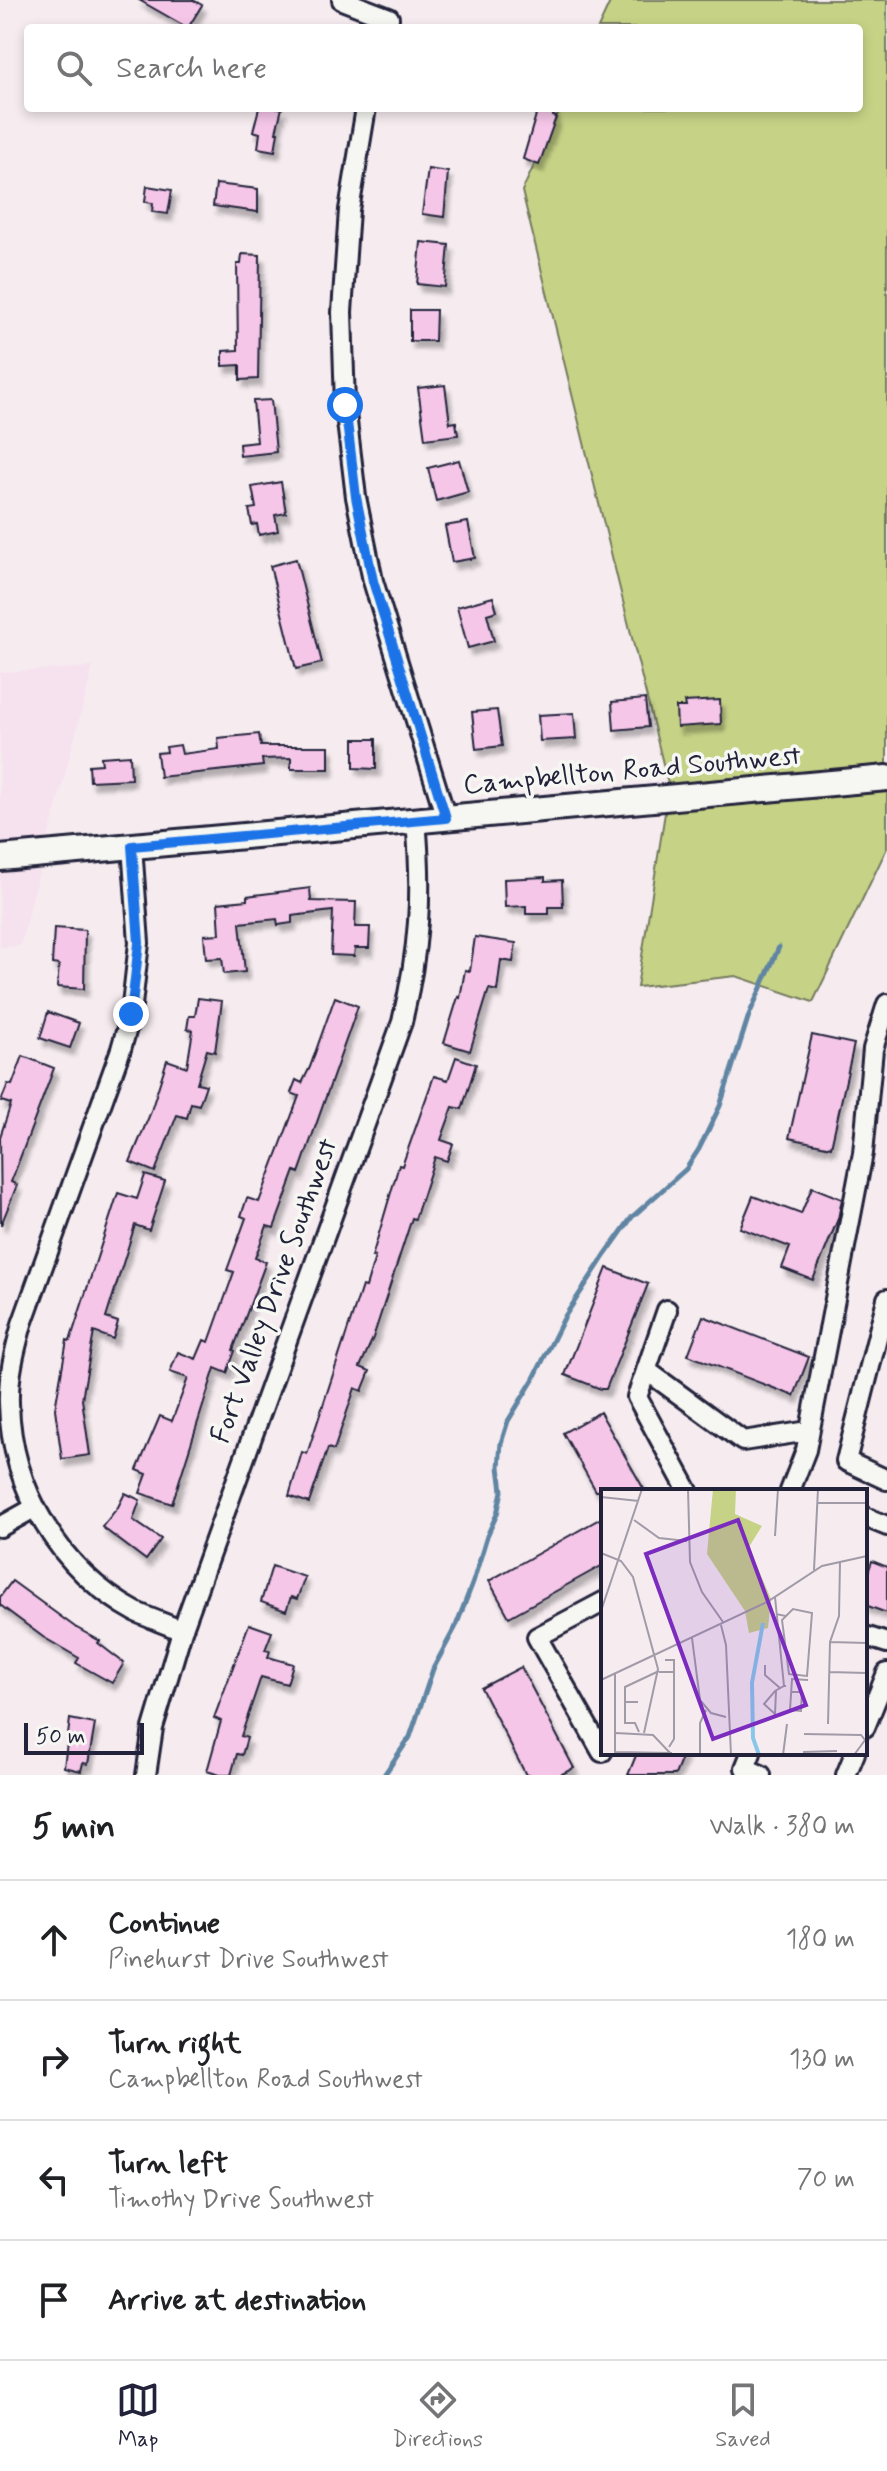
<!DOCTYPE html>
<meta charset="utf-8">
<style>
body{margin:0;font-family:Mynerve,sans-serif;background:#f6f6f6;color:#202124}
.scale{position:absolute;left:24px;bottom:20px;width:120px;box-sizing:border-box;padding-left:8px;border:4px solid #22223b;border-top:0;font-size:22px;line-height:28px;white-space:nowrap;color:#22223b;-webkit-text-stroke:6px #f6f6f2;paint-order:stroke}
.stop{position:absolute;width:24px;height:24px;margin:-18px;border:6px solid #1a73e8;border-radius:50%;background:#fff}
.stop.end{background:#1a73e8;border-color:#fff;box-shadow:0 2px 8px #0008}
.list{margin:0;padding:0;list-style:none}
h2{display:flex;justify-content:space-between;align-items:center;height:104px;margin:0;padding:0 32px;font-size:34px}
h2 small{font-size:26px;font-weight:400;color:#757577}
.list li{display:grid;grid-template-columns:52px 1fr auto;gap:24px;align-items:center;box-sizing:border-box;height:120px;padding:0 32px;border-top:2px solid #e0e0e0}
.list b{display:block;font-size:30px;white-space:nowrap}
.list p{margin:0;font-size:26px;white-space:nowrap;color:#757577}
.list em{font-size:26px;font-style:normal;color:#757577}
.icon{flex:none;width:44px;height:44px;fill:none;stroke:currentColor;stroke-width:2;stroke-linecap:round;stroke-linejoin:round}
.map{position:relative;flex:none;width:887px;height:1775px;overflow:hidden}
.search{position:absolute;background:#fff;box-shadow:0 4px 12px #0003;left:24px;right:24px;top:24px;height:88px;display:flex;align-items:center;gap:20px;box-sizing:border-box;padding:0 28px;border-radius:8px;color:#757577;font-size:30px}
.sheet{height:584px;background:#fff}
nav{display:flex;justify-content:space-around;align-items:center;box-sizing:border-box;height:112px;border-top:2px solid #e0e0e0;background:#fff;font-size:22px;color:#757577}
nav a{display:grid;justify-items:center;gap:4px}
nav .on{color:#22223b}
.map>svg:first-child{display:block}
.built{fill:#f6e1ee}
.green{fill:#c6d386;stroke:#747a60;stroke-width:2}
.lines{fill:none;stroke-linecap:round;stroke-linejoin:round}
.stream{stroke:#6085a3;stroke-width:5}
.building{fill:#f5c6e8;stroke:#22223b;stroke-width:2;filter:url(#shadow)}
.street-casing{stroke:#22223b;stroke-width:24}
.secondary-casing{stroke:#22223b;stroke-width:30}
.street{stroke:#f6f6f2;stroke-width:18}
.secondary{stroke:#f6f6f2;stroke-width:24}
.route{stroke:#1a73e8;stroke-width:10}
.labels{text-anchor:middle;dominant-baseline:central;stroke-width:7;stroke-linejoin:round;paint-order:stroke}
.street-label{font-size:28px;fill:#22223b;stroke:#f6f6f2}
.inset-river{fill:none;stroke:#89c7e9;stroke-width:4}
.inset-road{fill:none;stroke:#a19ba8;stroke-width:2}
.view{fill:#7b2cbf;fill-opacity:0.15;stroke:#7b2cbf;stroke-width:4}
.inset-edge{fill:none;stroke:#22223b;stroke-width:4}
</style>
<div class="map">
<svg width="887" height="1775" viewBox="0 0 887 1775">
<defs>
<filter id="shadow"><feDropShadow dx="4" dy="7" stdDeviation="2" flood-color="#0004"/></filter>
</defs>
<rect width="100%" height="100%" fill="#f6ecf0"/>
<filter id="ink" filterUnits="userSpaceOnUse"><feTurbulence type="fractalNoise" baseFrequency=".0125" numOctaves="2"/><feDisplacementMap in="SourceGraphic" scale="16" xChannelSelector="R" yChannelSelector="G"/><feConvolveMatrix kernelMatrix="1 2 1 2 8 2 1 2 1" color-interpolation-filters="sRGB"/></filter>
<g filter="url(#ink)">
<path class="built" d="M93 667 20 946 0 947V672Z"/>
<path class="green" d="M611 0H887V848L813 1002 736 976 637 987 669 788 522 191 561 108H859V28H598Z"/>
<g class="lines">
<path class="stream" d="M384 1775 410 1737 433 1669 456 1626 473 1582 487 1536 497 1514 502 1491 499 1467 501 1443 508 1421 533 1380 565 1316 605 1255 632 1217 686 1169 699 1149 720 1106 749 1015 779 947"/>
</g>
<path class="building" d="M139 0H193L202 5 188 28Z
M259 108H282L276 132H278L275 151 258 148 260 133 253 131Z
M538 108H555L553 116 556 117 539 165 523 159Z
M428 169 448 172 444 217 422 214Z
M216 184 258 189V212L213 206Z
M147 186 172 190 168 214 152 212 153 203 145 202Z
M421 242 449 245 445 287 417 284Z
M242 254 260 255 258 379 240 380V365L223 366V351L238 350 237 264H241Z
M410 310H436L435 341H410Z
M445 385 450 423 456 422 458 435 425 439 418 388Z
M271 400 276 452 240 456 239 444 257 442 253 401Z
M459 460 468 492 436 501 428 468Z
M281 482 286 513 275 515 278 531 259 535 257 524 252 525 249 509 256 508 252 487Z
M468 522 475 558 452 562 445 526Z
M296 559 322 663 296 669 270 566Z
M493 597 497 611 487 614 494 641 468 648 457 607Z
M645 699 648 727 614 730 612 702Z
M720 700 721 724 677 727 676 707H685L684 702Z
M497 710 502 746 476 749 472 712Z
M574 713 576 739 540 741 538 715Z
M259 734 261 746H329V769H291V758L262 759 263 766 160 777 157 753 167 752 166 747 180 745 182 754 219 749 218 738Z
M354 739H376V769L354 768Z
M130 755 131 779 90 781 89 765 102 764 101 757Z
M545 877V881L562 880 563 907H549V914H526V906L505 907 504 879Z
M310 888 311 901 356 902 355 927H370L369 948H355L354 956 331 955 333 911 292 916V923L278 925 277 919 240 923 245 972 224 974 222 958 206 959 204 935 220 934 218 903 247 900V896Z
M54 928 85 930 84 989 57 987 59 965 52 964Z
M475 937 516 943 513 962 501 960 497 991 489 989 470 1051 444 1043 458 997 460 998 465 970 470 971Z
M335 997 358 1006 299 1173 295 1171 274 1228 267 1226 255 1258 266 1262 233 1350 235 1351 227 1373 215 1368 172 1504 140 1493 147 1474 137 1470 160 1416 172 1421 188 1378 170 1372 178 1352 196 1359 204 1340 209 1342 234 1272 227 1270 246 1218 241 1216 247 1198 259 1202 299 1096 291 1093 296 1080 302 1083 310 1067Z
M198 998 222 1001 215 1052 207 1050 197 1083 206 1085 199 1105 191 1103 187 1118 177 1115 155 1172 130 1162 150 1114 167 1060 187 1067 193 1030 187 1029 189 1016H195Z
M48 1012 79 1023 70 1048 40 1038Z
M812 1035 854 1044 831 1147 789 1138Z
M23 1056 54 1068 11 1182 17 1185 1 1225 0 1137 11 1104 1 1101 8 1084 12 1085Z
M456 1057 476 1064 462 1109 453 1107 441 1140 453 1144 447 1161 435 1157 415 1219 412 1218 373 1338 360 1367 370 1371 362 1391 355 1388 334 1450 328 1448 309 1503 289 1496 302 1452 307 1454 362 1286 366 1287 375 1257H372L399 1165 402 1166 434 1076 448 1080Z
M145 1175 165 1181 149 1230 135 1225 106 1318 118 1322 113 1339 94 1332 82 1399 90 1455 62 1459 55 1409 67 1340 70 1341 118 1193 137 1199Z
M812 1187 842 1199 838 1219 813 1280 782 1268 790 1247 740 1228 753 1196 801 1214Z
M607 1268 648 1284 606 1389H601L565 1375Z
M703 1316 809 1357 794 1396 688 1355Z
M600 1412 645 1491H596L563 1433Z
M125 1493 140 1500 133 1520 161 1539 146 1560 102 1527 118 1507Z
M603 1517V1565L509 1617 489 1581Z
M872 1561 887 1567V1613L865 1605V1581Z
M272 1566 305 1577 297 1599 291 1597 286 1611 261 1602Z
M12 1581 75 1627 100 1641 98 1643 124 1663 112 1683 76 1663 79 1658 43 1637 0 1605V1597Z
M249 1624 272 1632 265 1650 270 1651 268 1657 293 1664 287 1684 261 1677 241 1736 247 1738 242 1755 237 1754 231 1775H220L207 1771 221 1721 214 1718Z
M521 1667 574 1768 560 1775H526L481 1688Z
M70 1719 95 1724 88 1764 83 1763 81 1771 64 1767Z
M637 1753H684L675 1775H628Z"/>
<g class="lines">
<g class="street-casing">
<path id="street" d="M342 0 389 18
M366 108 349 210 342 312 345 405 356 497 373 581 446 818
M132 846 139 943 131 1014 121 1049 22 1324C15 1350 8 1376 9 1403 11 1489 60 1571 136 1612 151 1619 167 1624 182 1631
M887 1299 846 1461 887 1480
M667 1310 637 1397 688 1491
M646 1370 743 1441 809 1431
M790 1491 806 1450 863 1153 873 1049 887 1004
M865 1517 887 1526
M0 1527 34 1508
M603 1602 537 1637 602 1752 603 1750
M865 1636 887 1643
M865 1727 887 1673
M751 1753 745 1768 761 1775
M146 1775 153 1728 182 1631 402 1022C419 950 423 895 416 821
M846 1775 855 1753"/>
</g>
<g class="secondary-casing">
<path id="secondary" d="M0 858 887 778"/>
</g>
<use href="#street" class="street"/>
<use href="#secondary" class="secondary"/>
</g>
</g>
<g class="lines" filter="url(#ink)">
<path class="route" d="M131 1014 139 943 132 846 446 818 373 581 356 497 345 405"/>
</g>
<g class="labels">
<g class="street-label">
<text transform="translate(632 771) rotate(-5)">Campbellton Road Southwest</text>
<text transform="translate(275 1291) rotate(-70)">Fort Valley Drive Southwest</text>
</g>
</g>
<g transform="translate(601 1489)">
<rect width="266" height="266" fill="#f6ecf0"/>
<path d="M112 0H135L134 25 161 37 148 58 170 110 167 139 148 144 144 122 106 65Z" fill="#c6d386"/>
<path class="inset-river" d="M158 266 152 249 151 194 162 134"/>
<path class="inset-road" d="M87 0 89 73 101 103 122 133M0 8 38 12M216 14H266M33 31 58 49 86 52M174 47 177 0M0 64 20 72 32 88 57 180 43 244M213 81 217 0M174 108 183 197M0 122 41 0M175 125 185 127 181 131 188 185 206 187 211 124 192 120 185 127M120 136 125 156 130 266M91 149 99 211 110 224 125 228M229 153 266 154M164 176V186L179 199M58 183H73V171H64M228 183 266 184M14 185V266M0 191 166 113 221 77 266 67M175 202 174 225 163 215 174 202 183 197H185M190 203H201L200 222 189 221 191 190 207 191M24 213V234H34L38 243M37 213H24V198L58 182M227 235 229 153 238 127 239 73M15 244 52 246 71 266M203 245 260 246 264 251 253 266M68 258 73 250V183M14 263 71 264M202 263 236 262M99 266V234L105 221M182 266 186 235"/>
<path class="view" d="M137 31 205 216 112 250 45 65Z"/>
<rect width="266" height="266" class="inset-edge"/>
</g>
</svg>
<div class="scale">50 m</div>
<div class="stop" style="left:345px;top:405px"></div>
<div class="stop end" style="left:131px;top:1014px"></div>
<div class="search"><svg class="icon" aria-label="search" viewBox="0 0 24 24"><circle cx="10" cy="10" r="6"/><path d="M15 15l6 6"/></svg>Search here</div>
</div>
<section class="sheet">
<h2>5 min<small>Walk · 380 m</small></h2>
<ul class="list">
<li><svg class="icon" aria-label="ahead" viewBox="0 0 24 24"><path d="M12 20V5M6 11l6-6 6 6"/></svg><div><b>Continue</b><p>Pinehurst Drive Southwest</p></div><em>180 m</em></li>
<li><svg class="icon" aria-label="right" viewBox="0 0 24 24"><path d="M7 20v-9h11M14 6l5 5-5 5"/></svg><div><b>Turn right</b><p>Campbellton Road Southwest</p></div><em>130 m</em></li>
<li><svg class="icon" aria-label="left" viewBox="0 0 24 24"><path d="M17 20v-9H6M10 6l-5 5 5 5"/></svg><div><b>Turn left</b><p>Timothy Drive Southwest</p></div><em>70 m</em></li>
<li><svg class="icon" aria-label="arrive" viewBox="0 0 24 24"><path d="M6 21V4h12l-3 4 3 4H6"/></svg><div><b>Arrive at destination</b></div></li>
</ul>
</section>
<nav>
<a class="on"><svg class="icon" aria-label="map" viewBox="0 0 24 24"><path d="M3 6l6-2 6 2 6-2v14l-6 2-6-2-6 2zM9 4v14M15 6v14"/></svg>Map</a>
<a><svg class="icon" aria-label="directions" viewBox="0 0 24 24"><path d="M12 3l9 9-9 9-9-9zM9 14v-3h6M13 9l2 2-2 2"/></svg>Directions</a>
<a><svg class="icon" aria-label="saved" viewBox="0 0 24 24"><path d="M7 4h10v16l-5-4-5 4z"/></svg>Saved</a>
</nav>
